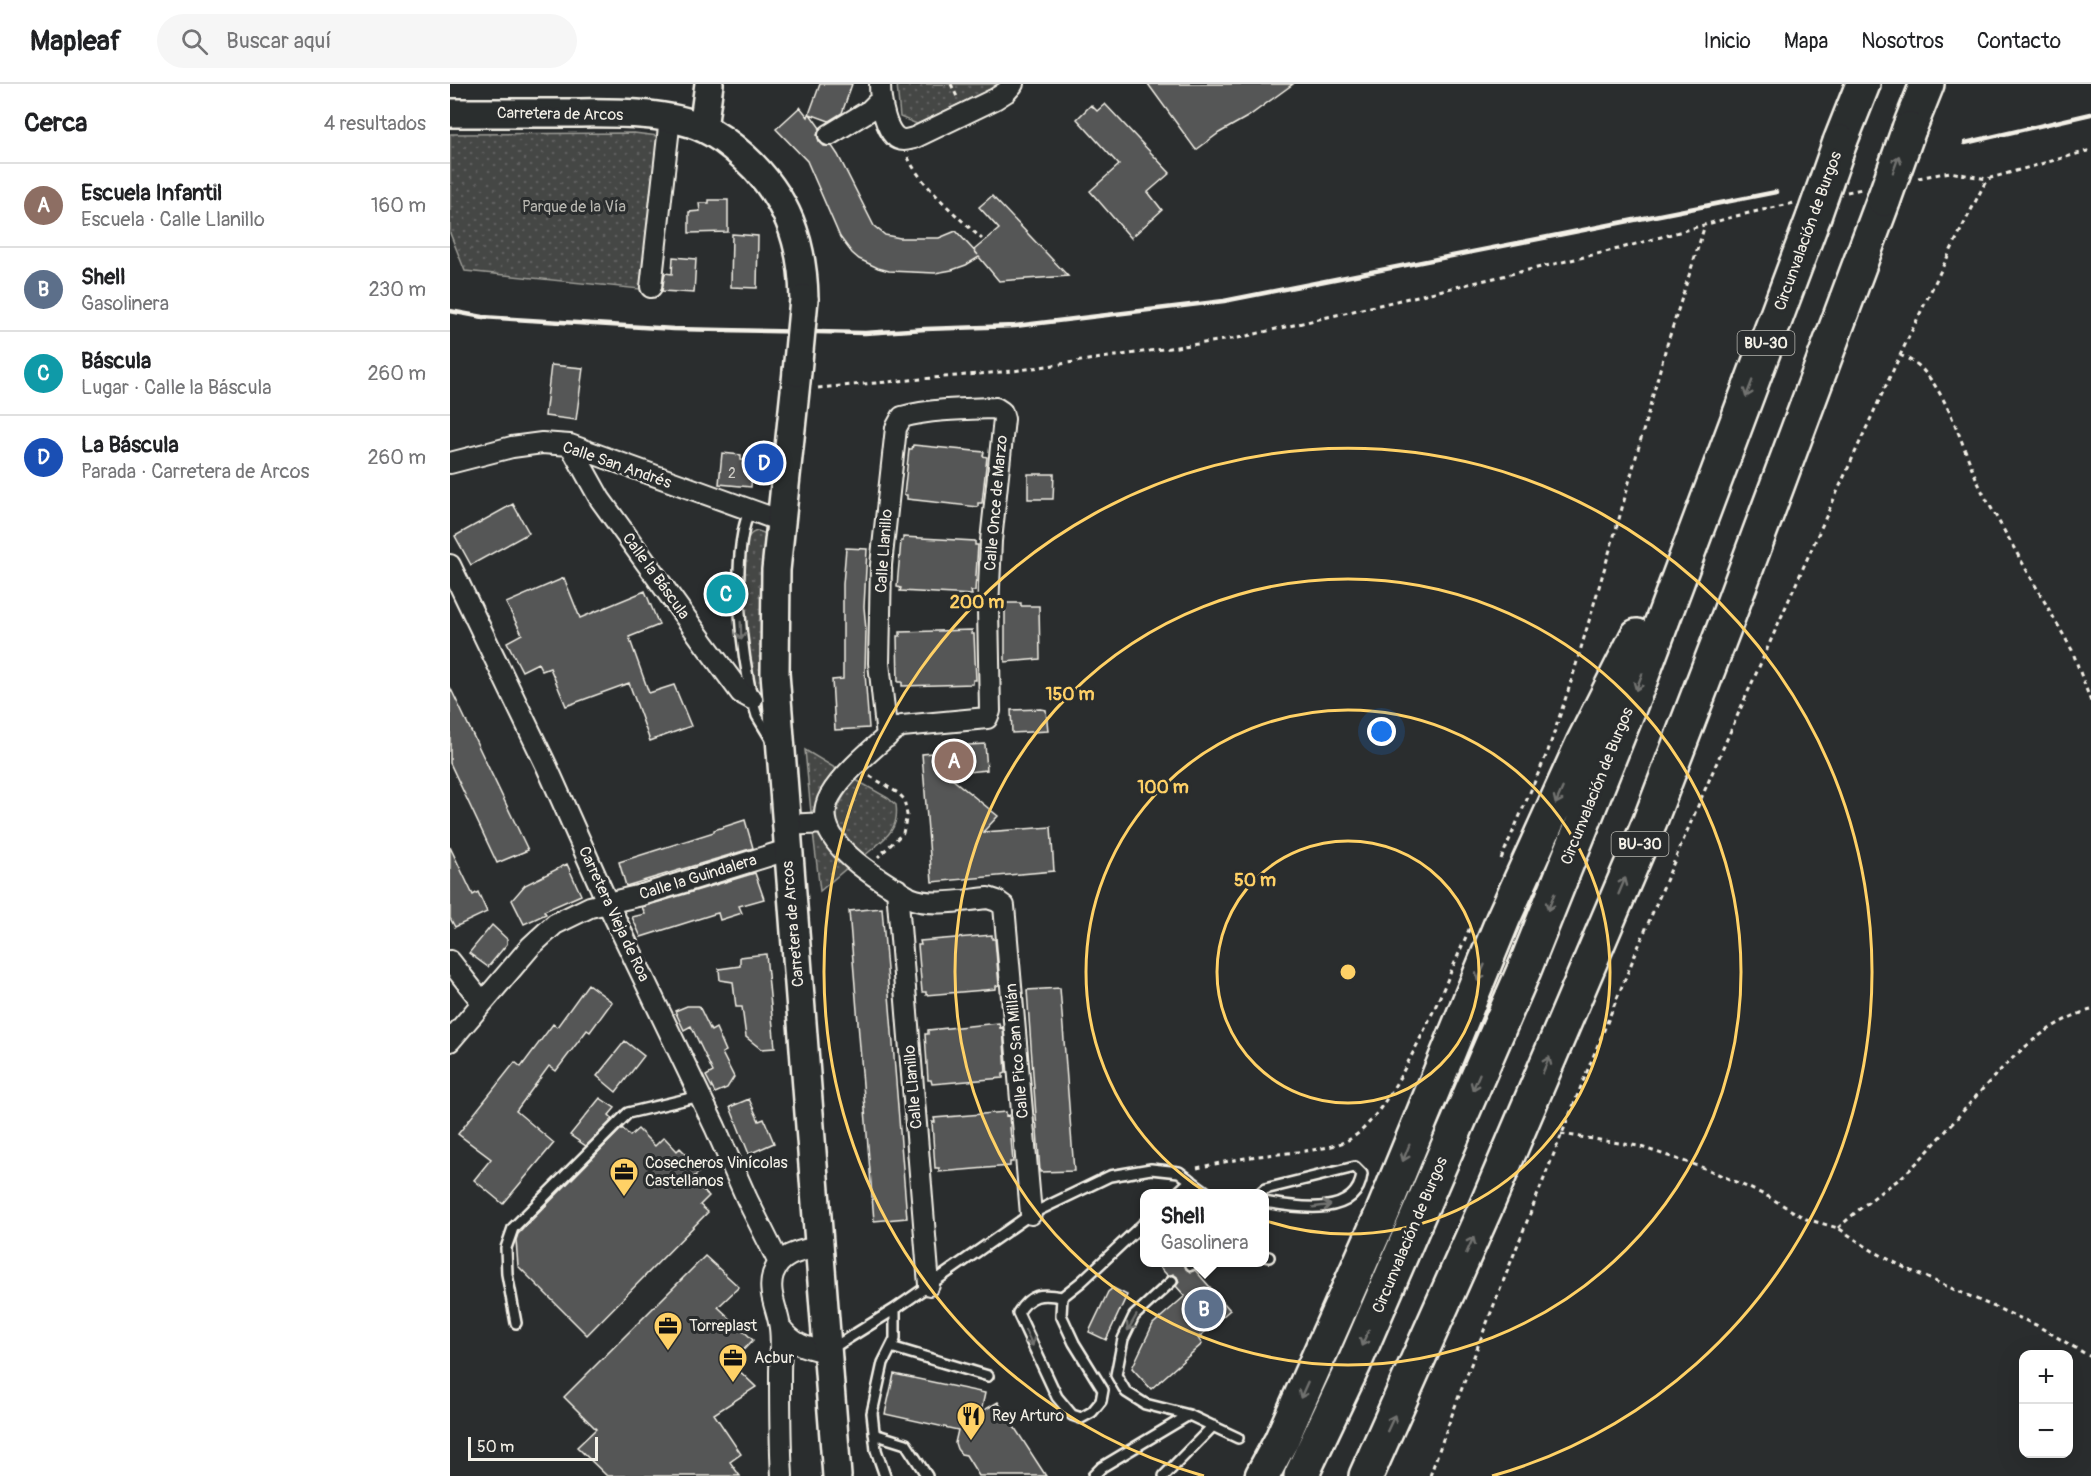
<!DOCTYPE html>
<html lang="es">
<meta charset="utf-8">
<style>
body{margin:0;font-family:Pangolin,sans-serif;background:#f6f6f6;color:#202124}
.controls{position:absolute;right:18px;bottom:18px;display:grid;overflow:hidden;border-radius:12px;box-shadow:0 6px 24px #0002}
.controls button{width:54px;height:54px;display:grid;place-items:center;padding:0;border:0;border-bottom:2px solid #e0e0e0;background:#fff;color:#202124;font:30px sans-serif}
.scale{position:absolute;left:18px;bottom:15px;width:130px;box-sizing:border-box;padding-left:6px;border:3px solid #f4f1e8;border-top:0;font-size:16px;line-height:21px;white-space:nowrap;color:#f4f1e8;-webkit-text-stroke:4px #2a2d2e;paint-order:stroke}
.you{position:absolute;left:932px;top:648px;width:21px;height:21px;margin:-15px;border:4px solid #fff;border-radius:50%;background:#1a73e8;box-shadow:0 0 0 9px #1a73e833}
.badge{display:grid;place-items:center;width:39px;height:39px;border-radius:50%;background:#0b8043;color:#fff;font-size:20px;font-weight:700}
.pin{position:absolute;translate:-50% -50%;border:3px solid #fff;box-shadow:0 2px 6px #0006}
.popup{position:absolute;left:690px;top:1105px;width:129px;height:78px;box-sizing:border-box;display:grid;place-content:center;border-radius:12px;background:#fff;filter:drop-shadow(0 2px 4px #0005);font-size:20px;white-space:nowrap;color:#757577}
.popup b{font-size:22px;color:#202124}
.popup::after{content:'';position:absolute;left:50%;top:100%;margin-left:-12px;border:12px solid transparent;border-top-color:#fff}
.list{margin:0;padding:0;list-style:none}
h2{display:flex;justify-content:space-between;align-items:center;height:78px;margin:0;padding:0 24px;font-size:26px}
h2 small{font-size:20px;font-weight:400;color:#757577}
.list li{display:grid;grid-template-columns:39px 1fr auto;gap:18px;align-items:center;box-sizing:border-box;height:84px;padding:0 24px;border-top:2px solid #e0e0e0}
.list b{display:block;font-size:22px;white-space:nowrap}
.list p{margin:0;font-size:20px;white-space:nowrap;color:#757577}
.list em{font-size:20px;font-style:normal;color:#757577}
.icon{flex:none;width:33px;height:33px;fill:none;stroke:currentColor;stroke-width:2;stroke-linecap:round;stroke-linejoin:round}
.map{position:relative;flex:none;width:1641px;height:1392px;overflow:hidden}
header{display:flex;align-items:center;gap:36px;box-sizing:border-box;height:84px;padding:0 30px;background:#fff;border-bottom:2px solid #e0e0e0}
header strong{font-size:28px}
nav{display:flex;gap:33px;margin-inline-start:auto;font-size:21px}
.search{width:420px;height:54px;background:#f6f6f6;display:flex;align-items:center;gap:15px;box-sizing:border-box;padding:0 21px;border-radius:33px;color:#757577;font-size:22px}
main{display:flex}
aside{flex:1;background:#fff}
.map>svg:first-child{display:block}
.park{fill:url(#park-dots);stroke:#9c9c96;stroke-width:1.5}
.building{fill:#555756;stroke:#f4f1e8;stroke-width:1.5}
.lines{fill:none;stroke-linecap:round;stroke-linejoin:round}
.lane-casing{stroke:#f4f1e8;stroke-width:14}
.street-casing{stroke:#f4f1e8;stroke-width:24}
.secondary-casing{stroke:#f4f1e8;stroke-width:32}
.highway-casing{stroke:#f4f1e8;stroke-width:38}
.path{stroke:#f4f1e8;stroke-width:3;stroke-dasharray:4.5 4.5;stroke-linecap:butt}
.lane{stroke:#2a2d2e;stroke-width:9}
.street{stroke:#2a2d2e;stroke-width:20}
.secondary{stroke:#2a2d2e;stroke-width:27}
.highway{stroke:#2a2d2e;stroke-width:33}
.rail{stroke:#f4f1e8;stroke-width:4.5}
.secondary-bridge-casing{stroke:#f4f1e8;stroke-width:32;stroke-linecap:butt}
.highway-bridge-casing{stroke:#f4f1e8;stroke-width:38;stroke-linecap:butt}
.secondary-bridge{stroke:#2a2d2e;stroke-width:27}
.highway-bridge{stroke:#2a2d2e;stroke-width:33}
.oneway{stroke:#71726f}
.ring{fill:none;stroke:#ffd166;stroke-width:3}
.labels{text-anchor:middle;dominant-baseline:central;stroke-width:6;stroke-linejoin:round;paint-order:stroke}
.number-label{font-size:14px;fill:#cccac4}
.shield{fill:#2a2d2e;stroke:#b7b6b0;stroke-width:1.5}
.shield-label{font-size:15px;font-weight:bold;fill:#f4f1e8}
.street-label{font-size:16px;fill:#f4f1e8;stroke:#2a2d2e}
.park-label{font-size:16px;fill:#b6b5af;stroke:#2a2d2e}
.poi-label{font-size:16px;fill:#f4f1e8;stroke:#2a2d2e;text-anchor:start}
.centre{fill:#ffd166;stroke:#2a2d2e;stroke-width:3}
.ring-label{font-size:18px;text-anchor:middle;font-weight:bold;fill:#ffd166;stroke:#2a2d2e;stroke-width:6;stroke-linejoin:round;paint-order:stroke}
</style>
<header>
<strong>Mapleaf</strong>
<div class="search"><svg class="icon" aria-label="search" viewBox="0 0 24 24"><circle cx="10" cy="10" r="6"/><path d="M15 15l6 6"/></svg>Buscar aquí</div>
<nav><a>Inicio</a><a>Mapa</a><a>Nosotros</a><a>Contacto</a></nav>
</header>
<main>
<aside>
<h2>Cerca<small>4 resultados</small></h2>
<ul class="list">
<li><span class="badge" style="background:#8d6e63">A</span><div><b>Escuela Infantil</b><p>Escuela · Calle Llanillo</p></div><em>160 m</em></li>
<li><span class="badge" style="background:#5c6f8a">B</span><div><b>Shell</b><p>Gasolinera</p></div><em>230 m</em></li>
<li><span class="badge" style="background:#0f9aa8">C</span><div><b>Báscula</b><p>Lugar · Calle la Báscula</p></div><em>260 m</em></li>
<li><span class="badge" style="background:#1a4fb4">D</span><div><b>La Báscula</b><p>Parada · Carretera de Arcos</p></div><em>260 m</em></li>
</ul>
</aside>
<div class="map">
<svg width="1641" height="1392" viewBox="0 0 1641 1392">
<defs>
<pattern id="park-dots" width="8" height="8" patternUnits="userSpaceOnUse" patternTransform="scale(1.5)"><rect width="8" height="8" fill="#444645"/><path d="M2 2h.1M6 6h.1" fill="none" stroke="#606160" stroke-width="1.8" stroke-linecap="round"/></pattern>
</defs>
<rect width="100%" height="100%" fill="#2a2d2e"/>
<filter id="ink" filterUnits="userSpaceOnUse"><feTurbulence type="fractalNoise" baseFrequency=".0167" numOctaves="2"/><feDisplacementMap in="SourceGraphic" scale="12" xChannelSelector="R" yChannelSelector="G"/><feConvolveMatrix kernelMatrix="1 2 1 2 8 2 1 2 1" color-interpolation-filters="sRGB"/></filter>
<g filter="url(#ink)">
<path class="park" d="M447 0H552L467 40 450 33Z
M184 49 208 52 190 205 15 187 0 149V50Z
M308 447 314 449 318 456 316 628 311 626 309 618 296 559 294 467C297 457 297 449 308 447Z
M355 666 390 687C383 696 368 724 361 728Z
M406 696 438 714 446 721C450 748 432 756 413 773 381 746 378 727 406 696Z
M363 748 369 749C379 763 384 773 399 782L370 807Z"/>
<path class="building" d="M370 0H402L392 29 379 37 360 30 370 44 367 51 369 57 374 62H382L388 71 424 142 435 151 450 154H489L506 147 528 171 524 166 549 145 529 123 542 112 618 192 549 197 529 173 516 181 502 186 485 189 439 187 428 184 409 175 402 169 390 153 357 77 326 45 350 23 358 33Z
M698 0H843L799 32 769 49 746 66Z
M655 20 720 89 698 108 712 126 681 154 640 107 669 81 627 35 641 21 647 27Z
M259 116H278V148L239 149V128L250 127 249 119H259Z
M282 150 308 152 307 204 281 203Z
M223 173 246 175 244 209 212 207 215 189 222 190Z
M101 281 133 284 126 336 95 332Z
M463 361 534 368 533 372 537 373 532 419H528V423L457 415V411H454L459 365H462Z
M272 369 291 371V376L303 377 301 403 269 400Z
M578 390H604L603 415H578Z
M63 420 79 449 21 481 5 452Z
M453 453 525 457V461H528L525 507H521L522 511 450 507 451 504 447 503 448 491 451 457H453Z
M396 464 417 465 414 523 416 546 415 589 419 644 385 646 382 596 393 595V500Z
M114 494 130 534 195 507 209 541 179 553 199 609 224 601 241 642 200 657 179 599 116 622 100 584 92 587 88 579 72 587 57 558 72 550 56 519Z
M555 519H571V522H589L590 575 555 578Z
M522 546 521 550H524L526 596H523V600L452 602V598H448L447 552H450V548Z
M0 603 78 766 47 779 0 679Z
M591 625 596 626 598 647 562 649 561 626Z
M535 660 537 686 496 690 548 732 533 748 601 743 604 787 482 798 472 670 504 667 503 662Z
M295 736 303 764 176 802 169 778 264 748V746Z
M0 763 23 811 28 808 37 828 5 843 0 834Z
M117 780 131 811 94 827 96 830 74 840 62 816 75 801Z
M305 789 314 815 289 822 292 829 270 836 268 829 264 830 191 853 182 833 195 830 192 823Z
M432 824 457 1134 424 1137 399 827Z
M42 841 57 855V860L38 883 19 869Z
M542 851V855H545L549 901 546 902V905L476 911V908H472L468 861H471L470 857Z
M316 870 325 964 311 965 296 953 292 923H286L283 898 270 896 269 885 290 882V873Z
M138 900 162 918 140 948 137 946 106 987 99 982 66 1027 104 1059 53 1120 24 1096 41 1075 8 1050 65 978 71 983 103 940 107 943Z
M610 904 624 1087 590 1088 577 906Z
M237 922H249L261 947 266 944 276 967 272 969 284 993 277 1004 265 1009 256 992 263 988 241 942 234 946 225 927Z
M549 939 550 944 553 943 556 989 553 990V994L482 1000 481 996H478L475 950H478V946Z
M175 957 194 972 166 1008 147 992Z
M150 1014 165 1024 159 1031 163 1035 136 1062 120 1051Z
M299 1015 309 1037 314 1035 324 1059 299 1070 280 1023Z
M556 1028V1032L559 1031 563 1078H560V1082L489 1088V1084H485L482 1038H485L484 1034Z
M172 1044 180 1052 188 1045 205 1062 214 1053 227 1067 230 1064 239 1073 237 1075 249 1088 242 1095 259 1112 250 1121 258 1128 137 1251 68 1182 66 1156 68 1150Z
M255 1172 289 1203 268 1223 303 1256 281 1279 306 1303 264 1330 291 1370 280 1378 290 1392H157L127 1363 146 1345 114 1313Z
M706 1179H735L736 1185 741 1188 745 1186 780 1226 748 1254 752 1260 701 1305 682 1284 703 1240 735 1212 726 1202 729 1198 727 1193 723 1190 718 1192Z
M663 1204 677 1211 656 1256 639 1248 658 1208Z
M444 1290 535 1309 531 1328 548 1318 596 1392H529L516 1371 511 1370 507 1365 505 1359 508 1346 435 1330Z"/>
<g class="lines">
<g class="lane-casing">
<path id="lane" d="M299 427C280 478 291 568 304 622L307 632 322 657
M726 1110 741 1096
M809 1110 815 1105 905 1083 912 1090C907 1135 845 1123 814 1118
M814 1172 819 1173
M741 1181 746 1178
M722 1197 684 1232 673 1255 666 1291 676 1308 695 1320 739 1331 788 1354
M612 1213 611 1231 624 1259 653 1306 651 1317 642 1328 631 1334 622 1331 607 1313 568 1229C580 1210 591 1209 612 1213L631 1198 694 1139
M66 1239 57 1190 56 1164 63 1144 178 1029 250 1012
M441 1263 538 1292
M381 1265 445 1225 581 1130 660 1092 701 1085 729 1088 759 1110
M424 1350 456 1360 477 1392
M435 1392 426 1366 422 1329 433 1279 445 1255V1225
M643 1392 652 1383 739 1331
M714 1392 763 1342"/>
</g>
<g class="street-casing">
<path id="street" d="M430 0C430 14 435 56 454 56 457 56 460 55 464 54L545 15 556 8 563 0
M379 51 420 26 430 16
M201 203 220 34
M120 361 150 415 254 559 291 609 302 615
M0 379 62 363 92 359 120 361 331 437
M0 481 97 683 158 820 265 1043 297 1115 329 1179
M437 653 429 579 431 481 446 344 452 333C482 325 515 325 546 324L552 328 554 335 541 457 538 525 540 627 537 634 452 642 444 646C425 663 392 690 380 712 356 756 429 795 460 814 480 823 516 816 538 814L547 817 554 822 581 1130
M336 741 376 739
M447 805 479 1201
M0 877 32 918
M0 957 81 862 105 840 140 823 192 811 337 766
M330 1243C344 1261 354 1263 376 1268
M332 1392C330 1358 330 1324 330 1290 330 1275 332 1259 330 1244 328 1226 317 1209 323 1190 330 1170 350 1167 368 1163"/>
</g>
<g class="secondary-casing">
<path id="secondary" d="M0 29C38 29 76 29 114 29 157 29 213 26 253 44 268 51 282 62 294 73 337 112 353 158 354 215
M253 44 259 0
M347 288 326 486 325 589 387 1392"/>
</g>
<g class="highway-casing">
<path id="highway" d="M1459 45 1477 0
M1390 58 1413 0
M812 1392 831 1357 932 1130 1053 835 1133 659 1187 552
M851 1392 904 1280 1074 886 1191 594 1364 132
M916 1392 1035 1125 1200 737 1277 536 1434 115"/>
</g>
<path class="path" d="M501 0 508 15
M458 73C467 97 512 137 532 155
M1468 94 1500 88 1537 95 1641 66
M1397 108 1412 105
M1450 271C1456 274 1465 278 1470 283 1504 318 1513 371 1535 413L1622 566 1641 618
M368 304 563 287 788 254 1168 165 1286 132 1344 119
M420 692 448 709 454 715 457 731 453 749 428 773
M1051 775 1098 667 1121 598 1169 435 1215 267 1255 141
M1111 1050 1188 1062 1257 1085 1319 1113 1356 1135 1388 1144 1423 1167 1457 1185 1586 1241 1641 1273
M747 1084C765 1080 783 1076 801 1073 828 1069 878 1068 900 1055 943 1032 1000 889 1021 841
M1388 1144C1400 1133 1413 1122 1426 1112 1435 1104 1447 1098 1455 1090 1511 1039 1565 946 1641 926
M980 1392C1016 1289 1057 1188 1097 1087 1161 927 1227 767 1297 610 1374 437 1450 263 1537 95"/>
<use href="#lane" class="lane"/>
<use href="#street" class="street"/>
<use href="#secondary" class="secondary"/>
<use href="#highway" class="highway"/>
<path class="rail" d="M1515 59 1641 30
M0 227 33 233 224 245 415 249 475 245 565 242 774 217 1326 108"/>
<g class="secondary-bridge-casing">
<path id="secondary-bridge" d="M347 288 354 215"/>
</g>
<g class="highway-bridge-casing">
<path id="highway-bridge" d="M1434 115 1459 45
M1364 132 1390 58"/>
</g>
<use href="#secondary-bridge" class="secondary-bridge"/>
<use href="#highway-bridge" class="highway-bridge"/>
</g>
<defs><path id="oneway-shaft" d="M-6 0H5M1.5-3L5.5 0L1.5 3" fill="none" stroke-width="1.6" stroke-linecap="round" stroke-linejoin="round" transform="scale(1.5)"/></defs>
<g class="oneway">
<use href="#oneway-shaft" transform="translate(1446 80) rotate(-70)"/>
<use href="#oneway-shaft" transform="translate(1299 305) rotate(111)"/>
<use href="#oneway-shaft" transform="translate(291 547) rotate(88)"/>
<use href="#oneway-shaft" transform="translate(1189 598) rotate(111)"/>
<use href="#oneway-shaft" transform="translate(1109 712) rotate(114)"/>
<use href="#oneway-shaft" transform="translate(1172 802) rotate(-67)"/>
<use href="#oneway-shaft" transform="translate(1101 818) rotate(112)"/>
<use href="#oneway-shaft" transform="translate(1031 889) rotate(113)"/>
<use href="#oneway-shaft" transform="translate(1096 981) rotate(-67)"/>
<use href="#oneway-shaft" transform="translate(1026 998) rotate(113)"/>
<use href="#oneway-shaft" transform="translate(956 1069) rotate(112)"/>
<use href="#oneway-shaft" transform="translate(872 1122) rotate(-8)"/>
<use href="#oneway-shaft" transform="translate(1020 1161) rotate(-66)"/>
<use href="#oneway-shaft" transform="translate(682 1239) rotate(120)"/>
<use href="#oneway-shaft" transform="translate(579 1254) rotate(64)"/>
<use href="#oneway-shaft" transform="translate(915 1254) rotate(114)"/>
<use href="#oneway-shaft" transform="translate(854 1306) rotate(114)"/>
<use href="#oneway-shaft" transform="translate(941 1339) rotate(-65)"/>
</g>
</g>
<g class="ring">
<circle cx="898" cy="888" r="131"/>
<circle cx="898" cy="888" r="262"/>
<circle cx="898" cy="888" r="393"/>
<path d="M754 1392A524 524 0 1 1 1042 1392"/>
</g>
<defs>
<g id="office-pin" transform="scale(1.5)"><path d="M0 17L-7.5 6A9.5 9.5 0 1 1 7.5 6Z" fill="#ffd166" stroke="#2a2d2e"/><path d="M-6-3h4V-5.5h4V-3h4V5H-6ZM-1-4.5V-3h2v-1.5ZM-6 0V1H6V0Z" fill="#111"/></g>
<g id="restaurant-pin" transform="scale(1.5)"><path d="M0 17L-7.5 6A9.5 9.5 0 1 1 7.5 6Z" fill="#ffd166" stroke="#2a2d2e"/><path d="M-5-6h1v4h1v-4h1v4h1v-4h1v5L-1.5 .5V6h-2V.5L-5-1ZM5-6V6H3V1.5H1.5Q1.5-4 5-6Z" fill="#111"/></g>
</defs>
<g fill-rule="evenodd">
<use href="#office-pin" x="174" y="1088"/>
<use href="#office-pin" x="218" y="1242"/>
<use href="#office-pin" x="283" y="1274"/>
<use href="#restaurant-pin" x="521" y="1332"/>
</g>
<g class="labels">
<g class="number-label">
<text x="282" y="389">2</text>
</g>
<g class="shield">
<rect x="1287.5" y="247" width="57" height="24" rx="4.5"/>
<rect x="1161.5" y="748" width="57" height="24" rx="4.5"/>
</g>
<g class="shield-label">
<text x="1316" y="259">BU-30</text>
<text x="1190" y="760">BU-30</text>
</g>
<g class="street-label">
<text transform="translate(110 30) rotate(1)">Carretera de Arcos</text>
<text transform="translate(1358 147) rotate(-70)">Circunvalación de Burgos</text>
<text transform="translate(167 381) rotate(19)">Calle San Andrés</text>
<text transform="translate(546 419) rotate(-85)">Calle Once de Marzo</text>
<text transform="translate(434 467) rotate(-86)">Calle Llanillo</text>
<text transform="translate(206 492) rotate(54)">Calle la Báscula</text>
<text transform="translate(1147 702) rotate(-68)">Circunvalación de Burgos</text>
<text transform="translate(248 793) rotate(-17)">Calle la Guindalera</text>
<text transform="translate(164 830) rotate(65)">Carretera Vieja de Roa</text>
<text transform="translate(343 840) rotate(-95)">Carretera de Arcos</text>
<text transform="translate(567 967) rotate(-95)">Calle Pico San Millán</text>
<text transform="translate(463 1003) rotate(-95)">Calle Llanillo</text>
<text transform="translate(960 1151) rotate(-67)">Circunvalación de Burgos</text>
</g>
<g class="park-label">
<text x="124" y="123">Parque de la Vía</text>
</g>
<g class="poi-label">
<text x="195" y="1079">Cosecheros Vinícolas<tspan x="195" dy="18">Castellanos</tspan></text>
<text x="239" y="1242">Torreplast</text>
<text x="304" y="1274">Acbur</text>
<text x="542" y="1332">Rey Arturo</text>
</g>
</g>
<circle cx="898" cy="888" r="9" class="centre"/>
<g class="ring-label">
<text x="527" y="524">200 m</text>
<text x="620" y="616">150 m</text>
<text x="713" y="709">100 m</text>
<text x="805" y="802">50 m</text>
</g>
</svg>
<div class="controls">
<button>+</button>
<button>−</button>
</div>
<div class="scale">50 m</div>
<div class="you"></div>
<div class="pin badge" style="left:504px;top:677px;background:#8d6e63">A</div>
<div class="pin badge" style="left:754px;top:1225px;background:#5c6f8a">B</div>
<div class="popup"><b>Shell</b>Gasolinera</div>
<div class="pin badge" style="left:276px;top:510px;background:#0f9aa8">C</div>
<div class="pin badge" style="left:314px;top:379px;background:#1a4fb4">D</div>
</div>
</main>
